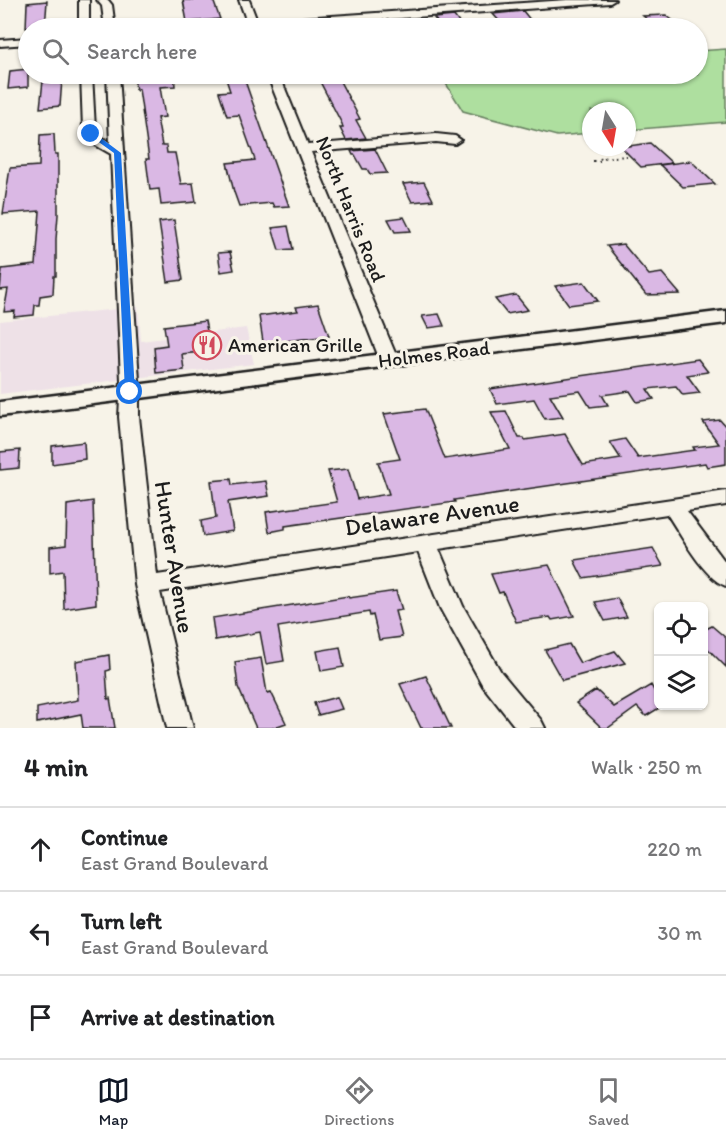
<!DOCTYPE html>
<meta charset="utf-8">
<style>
body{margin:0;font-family:Itim,sans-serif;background:#f6f6f6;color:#202124}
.controls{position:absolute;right:18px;bottom:18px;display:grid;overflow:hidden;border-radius:9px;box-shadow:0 2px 4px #0004}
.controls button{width:54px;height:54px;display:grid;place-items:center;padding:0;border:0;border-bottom:2px solid #e0e0e0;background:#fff;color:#202124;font:30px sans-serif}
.compass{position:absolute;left:582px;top:102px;width:54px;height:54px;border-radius:50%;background:#fff;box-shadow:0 2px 4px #0004;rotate:169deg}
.stop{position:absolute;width:18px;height:18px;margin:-14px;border:4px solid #1a73e8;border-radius:50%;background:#fff}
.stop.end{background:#1a73e8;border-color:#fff;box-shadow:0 2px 6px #0008}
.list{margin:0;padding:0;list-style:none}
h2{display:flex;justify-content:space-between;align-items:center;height:78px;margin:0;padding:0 24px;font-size:26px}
h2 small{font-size:20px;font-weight:400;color:#757577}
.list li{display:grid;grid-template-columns:39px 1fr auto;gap:18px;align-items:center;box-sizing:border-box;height:84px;padding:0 24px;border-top:2px solid #e0e0e0}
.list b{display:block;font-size:22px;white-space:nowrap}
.list p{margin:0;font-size:20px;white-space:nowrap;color:#757577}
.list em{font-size:20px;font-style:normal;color:#757577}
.icon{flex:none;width:33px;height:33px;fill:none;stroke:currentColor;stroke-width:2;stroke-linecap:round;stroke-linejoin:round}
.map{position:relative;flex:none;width:726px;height:728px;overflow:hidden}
.search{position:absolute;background:#fff;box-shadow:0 2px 4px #0004;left:18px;right:18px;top:18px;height:66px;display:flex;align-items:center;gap:15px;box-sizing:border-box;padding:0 21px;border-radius:33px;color:#757577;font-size:22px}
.sheet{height:330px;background:#fff}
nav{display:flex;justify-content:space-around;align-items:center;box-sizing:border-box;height:84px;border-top:2px solid #e0e0e0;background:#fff;font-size:16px;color:#757577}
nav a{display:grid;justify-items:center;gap:3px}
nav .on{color:#111827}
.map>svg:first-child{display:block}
.built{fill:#eee1e7}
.green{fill:#aedf9f;stroke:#657e5e;stroke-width:1.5}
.building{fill:#dab8e4;stroke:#1c1c1c;stroke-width:1.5}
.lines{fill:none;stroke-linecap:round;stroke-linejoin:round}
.minor-casing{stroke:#1c1c1c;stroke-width:4}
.major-casing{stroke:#1c1c1c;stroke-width:5}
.path{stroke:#1c1c1c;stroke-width:2;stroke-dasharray:1.5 4;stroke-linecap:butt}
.minor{fill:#f7f3e8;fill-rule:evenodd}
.major{fill:#f7f3e8;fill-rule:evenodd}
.route{fill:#1a73e8}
.labels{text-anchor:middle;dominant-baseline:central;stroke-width:6;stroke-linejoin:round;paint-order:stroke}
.street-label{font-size:20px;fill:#1c1c1c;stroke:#f7f3e8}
.poi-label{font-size:20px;fill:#1c1c1c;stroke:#f7f3e8;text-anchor:start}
.near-street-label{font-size:24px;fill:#1c1c1c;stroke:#f7f3e8}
</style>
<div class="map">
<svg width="726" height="728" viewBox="0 0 726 728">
<rect width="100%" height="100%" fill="#f7f3e8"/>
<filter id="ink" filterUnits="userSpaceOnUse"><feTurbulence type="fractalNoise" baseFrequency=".0167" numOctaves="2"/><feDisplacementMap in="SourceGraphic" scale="12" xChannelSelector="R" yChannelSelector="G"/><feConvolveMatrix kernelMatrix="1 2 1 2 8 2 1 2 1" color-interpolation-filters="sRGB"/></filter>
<g filter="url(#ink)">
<path class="built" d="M138 307 141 341 246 328 254 364 0 394V321Z"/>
<path class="green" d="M726 49V122L627 130V111H591V133L557 136 463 111 440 74H698V51Z"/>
<path class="building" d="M183 0H213L220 19 187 22Z
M47 1 45 28H26L27 3Z
M523 11 532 22 502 24 493 14Z
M666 15 681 27 658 28 643 16Z
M454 16 463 28H442L434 18Z
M28 69V87L8 89 10 71Z
M174 74 175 86 160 87 165 117 157 118 162 146H166L167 153H175L181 184 193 183 196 202 161 205 159 189 150 190 146 159H149L139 89 136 90 134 77Z
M316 74H336L360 119 356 120 366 138 346 140 340 128H343L342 124Z
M244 78 284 192 289 206 274 207 272 203 239 206 234 192 227 163 255 160 239 115 227 116 219 92 230 91 226 79Z
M62 79 60 106 40 108 43 81Z
M54 134 55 154H58V215L56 239V276H54L53 294 40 296 39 305H35L34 315 14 317 15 311 4 312 8 289 0 290 2 269 36 265 40 211 3 214 10 168 39 166 40 135Z
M650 143 672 163 641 167 621 147Z
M375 149 387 173 370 174 367 169H363L355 155H353L351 151Z
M691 161 715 184 683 187 660 165Z
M424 182 433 200 412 202 403 184Z
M404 217 411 231 395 232 388 219Z
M174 220 183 280 168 282 159 222Z
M288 226 293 249 279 250 272 228Z
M623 244 649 275 662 273 680 294 646 295 607 246Z
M230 252 234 270 221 272 218 253Z
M584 282 598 301 569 305 555 286Z
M516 295 528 310 507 314 495 299Z
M318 304 329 336 286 341 287 346 264 348 259 316 298 311 296 307Z
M439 314 444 326 428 328 422 316Z
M205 321 211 351 182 354 184 370 156 373 154 347 167 345 164 326Z
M698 359 708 372 687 375 700 393 683 395 676 386 647 389 654 399 637 402 630 391 602 395 608 405 590 407 580 391 550 395 563 417 545 419 534 399 497 404 490 389Z
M425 409 445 459 510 449 491 412 506 411 519 438H524L525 440 565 434 583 465 621 459 610 442 625 439 638 458 695 450 693 447 719 444 703 422 720 420 726 427V464L707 467 705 463 526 489 454 500 455 502 285 526V529L269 532 266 512 337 502 328 471 348 469 357 499 389 494 378 462 400 459 384 414Z
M84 442 85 459 52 464V446Z
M20 450 19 468 0 470V452Z
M231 479 232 485 266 481 269 496 228 502 233 531 203 536 201 521 216 518 211 481Z
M93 501 96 604 64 609 63 571 50 573V547L66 545 67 505Z
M653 548 663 566 583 578 574 560Z
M549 565 574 616 552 620 550 617 516 622 503 592 499 593 491 574Z
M396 591 402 610 395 611 402 637 379 640 373 615 370 616 369 612 278 627 284 661 266 664 260 632 215 640 212 618 348 596 349 598Z
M617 598 627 617 605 621 595 602Z
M712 626 726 638V667L704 645V630Z
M569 644 580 663 615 651 625 663 562 680 545 650Z
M340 647 344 667 321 671 317 651Z
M109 655 110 670 106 671 108 699 110 698 115 728H83L81 714 37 723V708L78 700 76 661Z
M261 658 267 693 271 692 286 723 272 728H256L238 687 235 662Z
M426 676 451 728H421L400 684Z
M651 685 658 698V705H664L646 716 637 707 608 728H602L576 703 596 690 614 707Z
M337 697 342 709 318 715 314 703Z"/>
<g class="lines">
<g class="minor-casing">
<path id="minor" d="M79 0H89V28H79Z
M97 0H108L112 5 115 28H105L102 6Z
M239 0H249L257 21 567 0H615L610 3 260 28H195L200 25 247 22Z
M28 38V44L0 46V40Z
M81 74H92L95 129 100 136 110 143 107 74H119L139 380V417L157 575 726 491V505L687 511 726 563V586C704 579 680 533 667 514L439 549 463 606 501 672 541 720 545 728H516L483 686 440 608 418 552 160 592 193 728H167L135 585 119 417 121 380 111 154 90 142 83 129Z
M267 74H279L308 145 436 134 455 136 461 140 455 144 436 142 311 152 398 360 395 364H383L380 360Z"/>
</g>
<g class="major-casing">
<path id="major" d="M726 311V323L0 416V402Z"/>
</g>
<path class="path" d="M593 161H602L600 158 627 156"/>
<use href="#minor" class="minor"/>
<use href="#major" class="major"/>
</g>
</g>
<path class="route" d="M89 132H93L121 153 135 392 130 395 125 392 114 153 89 135Z"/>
<defs>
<g id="restaurant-ring" transform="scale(1.5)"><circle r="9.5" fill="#f7f3e8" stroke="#d1495b" stroke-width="1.5"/><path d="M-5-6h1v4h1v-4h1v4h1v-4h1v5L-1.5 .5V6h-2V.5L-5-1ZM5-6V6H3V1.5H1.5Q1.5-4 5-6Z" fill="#d1495b"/></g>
</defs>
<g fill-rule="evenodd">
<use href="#restaurant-ring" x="207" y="345"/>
</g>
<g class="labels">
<g class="street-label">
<text transform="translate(351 209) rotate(68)">North Harris Road</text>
<text transform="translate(434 354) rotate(-7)">Holmes Road</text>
</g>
<g class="poi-label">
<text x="228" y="345">American Grille</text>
</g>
<g class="near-street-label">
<text transform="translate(432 515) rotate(-8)">Delaware Avenue</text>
<text transform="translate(175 557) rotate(81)">Hunter Avenue</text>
</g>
</g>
</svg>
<div class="controls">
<button><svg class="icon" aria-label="locate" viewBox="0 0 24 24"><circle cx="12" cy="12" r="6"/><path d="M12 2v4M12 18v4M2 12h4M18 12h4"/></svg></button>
<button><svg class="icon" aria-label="layers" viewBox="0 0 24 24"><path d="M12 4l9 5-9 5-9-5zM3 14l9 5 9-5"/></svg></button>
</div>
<svg class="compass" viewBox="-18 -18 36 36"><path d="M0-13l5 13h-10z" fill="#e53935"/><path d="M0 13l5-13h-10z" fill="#757577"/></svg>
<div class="stop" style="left:130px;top:392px"></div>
<div class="stop end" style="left:91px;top:134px"></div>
<div class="search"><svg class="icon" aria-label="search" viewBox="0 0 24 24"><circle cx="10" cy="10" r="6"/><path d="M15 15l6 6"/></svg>Search here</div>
</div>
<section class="sheet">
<h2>4 min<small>Walk · 250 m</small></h2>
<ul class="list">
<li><svg class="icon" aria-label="ahead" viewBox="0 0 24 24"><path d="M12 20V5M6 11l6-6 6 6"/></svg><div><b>Continue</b><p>East Grand Boulevard</p></div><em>220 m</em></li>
<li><svg class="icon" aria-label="left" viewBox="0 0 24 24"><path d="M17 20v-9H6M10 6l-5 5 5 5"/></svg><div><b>Turn left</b><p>East Grand Boulevard</p></div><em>30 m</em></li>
<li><svg class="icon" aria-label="arrive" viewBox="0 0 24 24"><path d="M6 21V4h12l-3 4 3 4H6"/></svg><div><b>Arrive at destination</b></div></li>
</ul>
</section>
<nav>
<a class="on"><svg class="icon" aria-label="map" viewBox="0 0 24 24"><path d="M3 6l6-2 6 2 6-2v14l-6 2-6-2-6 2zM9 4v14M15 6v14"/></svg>Map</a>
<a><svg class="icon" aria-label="directions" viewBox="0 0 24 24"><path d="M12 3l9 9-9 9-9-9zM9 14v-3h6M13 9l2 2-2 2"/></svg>Directions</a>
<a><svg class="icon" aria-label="saved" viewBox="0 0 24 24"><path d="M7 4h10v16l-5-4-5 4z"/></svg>Saved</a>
</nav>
